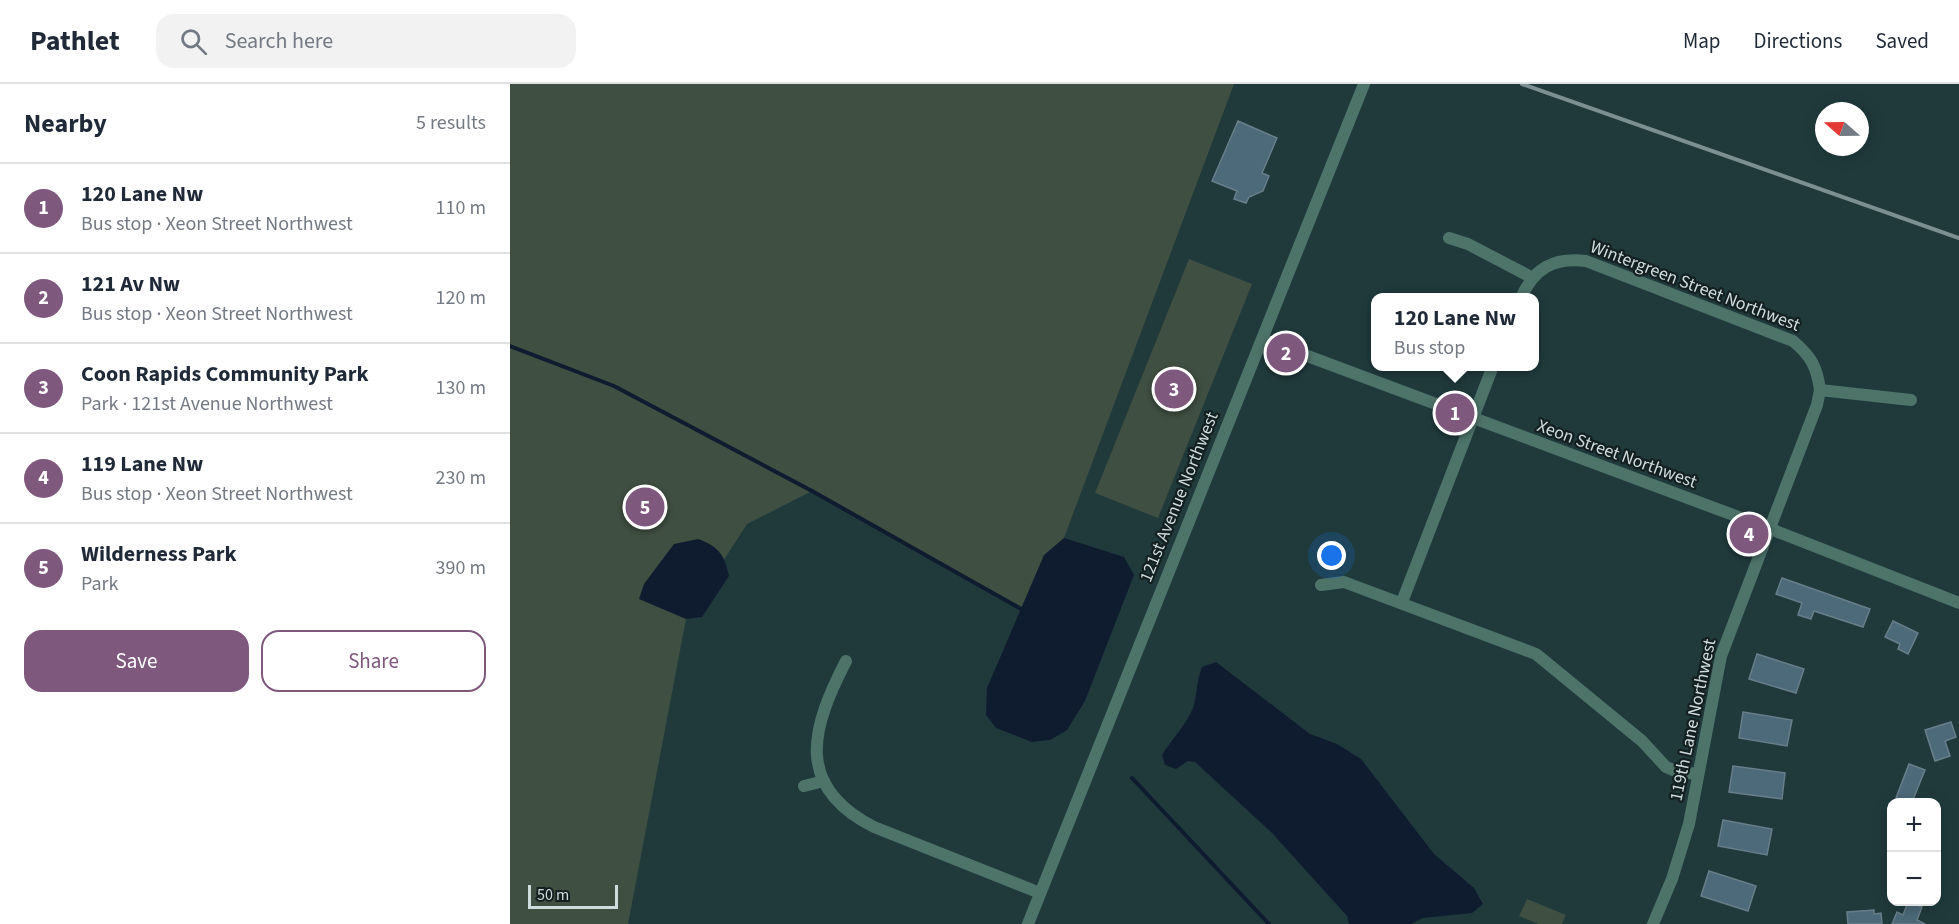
<!DOCTYPE html>
<meta charset="utf-8">
<style>
body{margin:0;font-family:"Source Sans 3",sans-serif;background:#f2f2f3;color:#1f2937}
.controls{position:absolute;right:18px;bottom:18px;display:grid;overflow:hidden;border-radius:12px;box-shadow:0 3px 15px #0003}
.controls button{width:54px;height:54px;display:grid;place-items:center;padding:0;border:0;border-bottom:2px solid #e0e1e3;background:#fff;color:#1f2937;font:30px sans-serif}
.compass{position:absolute;left:1305px;top:18px;width:54px;height:54px;border-radius:50%;background:#fff;box-shadow:0 3px 15px #0003;rotate:290deg}
.scale{position:absolute;left:18px;bottom:15px;width:90px;box-sizing:border-box;padding-left:6px;border:3px solid #cedcde;border-top:0;font-size:16px;line-height:21px;white-space:nowrap;color:#cedcde;-webkit-text-stroke:4px #141f20;paint-order:stroke}
.you{position:absolute;left:822px;top:472px;width:21px;height:21px;margin:-15px;border:4px solid #fff;border-radius:50%;background:#1a73e8;box-shadow:0 0 0 9px #1a73e833}
.badge{display:grid;place-items:center;width:39px;height:39px;border-radius:50%;background:#7f587d;color:#fff;font-size:20px;font-weight:700}
.pin{position:absolute;translate:-50% -50%;border:3px solid #fff;box-shadow:0 2px 6px #0006}
.popup{position:absolute;left:861px;top:209px;width:168px;height:78px;box-sizing:border-box;display:grid;place-content:center;border-radius:12px;background:#fff;filter:drop-shadow(0 2px 4px #0005);font-size:20px;white-space:nowrap;color:#747a83}
.popup b{font-size:22px;color:#1f2937}
.popup::after{content:'';position:absolute;left:50%;top:100%;margin-left:-12px;border:12px solid transparent;border-top-color:#fff}
.list{margin:0;padding:0;list-style:none}
h2{display:flex;justify-content:space-between;align-items:center;height:78px;margin:0;padding:0 24px;font-size:26px}
h2 small{font-size:20px;font-weight:400;color:#747a83}
.list li{display:grid;grid-template-columns:39px 1fr auto;gap:18px;align-items:center;box-sizing:border-box;height:90px;padding:0 24px;border-top:2px solid #e0e1e3}
.list b{display:block;font-size:22px;white-space:nowrap}
.list p{margin:0;font-size:20px;white-space:nowrap;color:#747a83}
.list em{font-size:20px;font-style:normal;color:#747a83}
.actions{display:flex;gap:12px;padding:18px 24px}
.actions a{flex:1;padding:14px 0;border:2px solid #7f587d;border-radius:18px;text-align:center;font-size:21px;color:#7f587d}
.actions .main{background:#7f587d;color:#fff}
.icon{flex:none;width:33px;height:33px;fill:none;stroke:currentColor;stroke-width:2;stroke-linecap:round;stroke-linejoin:round}
.map{position:relative;flex:none;width:1449px;height:840px;overflow:hidden}
header{display:flex;align-items:center;gap:36px;box-sizing:border-box;height:84px;padding:0 30px;background:#fff;border-bottom:2px solid #e0e1e3}
header strong{font-size:28px}
nav{display:flex;gap:33px;margin-inline-start:auto;font-size:21px}
.search{width:420px;height:54px;background:#f2f2f3;display:flex;align-items:center;gap:15px;box-sizing:border-box;padding:0 21px;border-radius:18px;color:#747a83;font-size:22px}
main{display:flex}
aside{flex:1;background:#fff}
.map>svg:first-child{display:block}
.green{fill:#3f4f41}
.water{fill:#0f1c30}
.lines{fill:none;stroke-linecap:round;stroke-linejoin:round}
.stream{stroke:#0f1c30;stroke-width:4}
.building{fill:#4c6a79;stroke:#687e8a;stroke-width:1.5}
.minor{stroke:#4e746a;stroke-width:12}
.tertiary{stroke:#4e746a;stroke-width:12}
.rail{stroke:#7c9092;stroke-width:4}
.labels{text-anchor:middle;dominant-baseline:central;stroke-width:4.5;stroke-linejoin:round;paint-order:stroke}
.street-label{font-size:18px;fill:#cedcde;stroke:#141f20}
</style>
<header>
<strong>Pathlet</strong>
<div class="search"><svg class="icon" aria-label="search" viewBox="0 0 24 24"><circle cx="10" cy="10" r="6"/><path d="M15 15l6 6"/></svg>Search here</div>
<nav><a>Map</a><a>Directions</a><a>Saved</a></nav>
</header>
<main>
<aside>
<h2>Nearby<small>5 results</small></h2>
<ul class="list">
<li><span class="badge">1</span><div><b>120 Lane Nw</b><p>Bus stop · Xeon Street Northwest</p></div><em>110 m</em></li>
<li><span class="badge">2</span><div><b>121 Av Nw</b><p>Bus stop · Xeon Street Northwest</p></div><em>120 m</em></li>
<li><span class="badge">3</span><div><b>Coon Rapids Community Park</b><p>Park · 121st Avenue Northwest</p></div><em>130 m</em></li>
<li><span class="badge">4</span><div><b>119 Lane Nw</b><p>Bus stop · Xeon Street Northwest</p></div><em>230 m</em></li>
<li><span class="badge">5</span><div><b>Wilderness Park</b><p>Park</p></div><em>390 m</em></li>
</ul>
<div class="actions"><a class="main">Save</a><a>Share</a></div>
</aside>
<div class="map">
<svg width="1449" height="840" viewBox="0 0 1449 840">
<rect width="100%" height="100%" fill="#203a3c"/>
<path class="green" d="M0 0H724L554 454 512 523 302 407 237 440 176 535 118 840H0Z
M679 175 742 200 648 434 585 409Z
M1017 815 1056 831 1052 840H1028L1009 832Z"/>
<path class="water" d="M554 454 614 473 624 491 575 617 557 646 540 656 522 658 486 644 476 631 477 604 534 471Z
M188 455C208 462 215 471 219 492L192 533 176 535 129 515 134 500 164 460Z
M706 578 800 650 827 660 851 675 924 770 964 804 973 820 962 829 913 834 901 840H839L837 832 762 749 685 678 678 677 666 685 655 681 652 671C662 655 676 641 683 624 687 613 686 598 692 583Z"/>
<g class="lines">
<path class="stream" d="M0 262 104 302 302 407 513 526
M622 694 759 840"/>
</g>
<path class="building" d="M728 37 767 54 752 89 759 92 753 107 739 113 736 119 724 115 727 107 702 97Z
M1272 494 1360 525 1353 543 1304 527 1301 535 1288 531 1292 519 1266 510Z
M1383 537 1408 549 1398 570 1388 565 1390 560 1375 553Z
M1247 570 1294 585 1286 609 1239 595Z
M1233 628 1282 636 1277 662 1229 654Z
M1441 638 1446 653 1435 657 1440 672 1425 677 1415 646Z
M1399 680 1415 686 1402 718 1386 714Z
M1223 682 1275 689 1272 715 1219 708Z
M1213 736 1262 745 1257 771 1208 762Z
M1199 787 1246 802 1238 827 1191 812Z
M1398 818 1412 823 1407 836 1415 840H1382L1387 828 1393 831Z
M1364 826V830L1371 829 1372 840H1338L1337 828Z"/>
<g class="lines">
<path class="minor" d="M939 154 958 160 1021 193
M1011 214C1024 184 1044 173 1076 177L1283 257C1301 272 1307 283 1310 306L1401 316
M811 501 834 498 1026 570 1132 657 1156 683 1168 688 1188 690
M892 518 983 282
M336 577C302 643 283 702 364 743L530 809
M294 702 314 697
M1143 840 1162 795 1179 740 1211 572 1307 321 1310 306"/>
<path class="tertiary" d="M752 255 1258 444 1449 519
M518 840 854 0"/>
<path class="rail" d="M1012 0 1449 154"/>
</g>
<g class="labels">
<g class="street-label">
<text transform="translate(1185 202) rotate(21)">Wintergreen Street Northwest</text>
<text transform="translate(1107 370) rotate(20)">Xeon Street Northwest</text>
<text transform="translate(669 413) rotate(-68)">121st Avenue Northwest</text>
<text transform="translate(1183 636) rotate(-78)">119th Lane Northwest</text>
</g>
</g>
</svg>
<div class="controls">
<button>+</button>
<button>−</button>
</div>
<svg class="compass" viewBox="-18 -18 36 36"><path d="M0-13l5 13h-10z" fill="#e53935"/><path d="M0 13l5-13h-10z" fill="#747a83"/></svg>
<div class="scale">50 m</div>
<div class="you"></div>
<div class="pin badge" style="left:945px;top:329px">1</div>
<div class="popup"><b>120 Lane Nw</b>Bus stop</div>
<div class="pin badge" style="left:776px;top:269px">2</div>
<div class="pin badge" style="left:664px;top:305px">3</div>
<div class="pin badge" style="left:1239px;top:450px">4</div>
<div class="pin badge" style="left:135px;top:423px">5</div>
</div>
</main>
